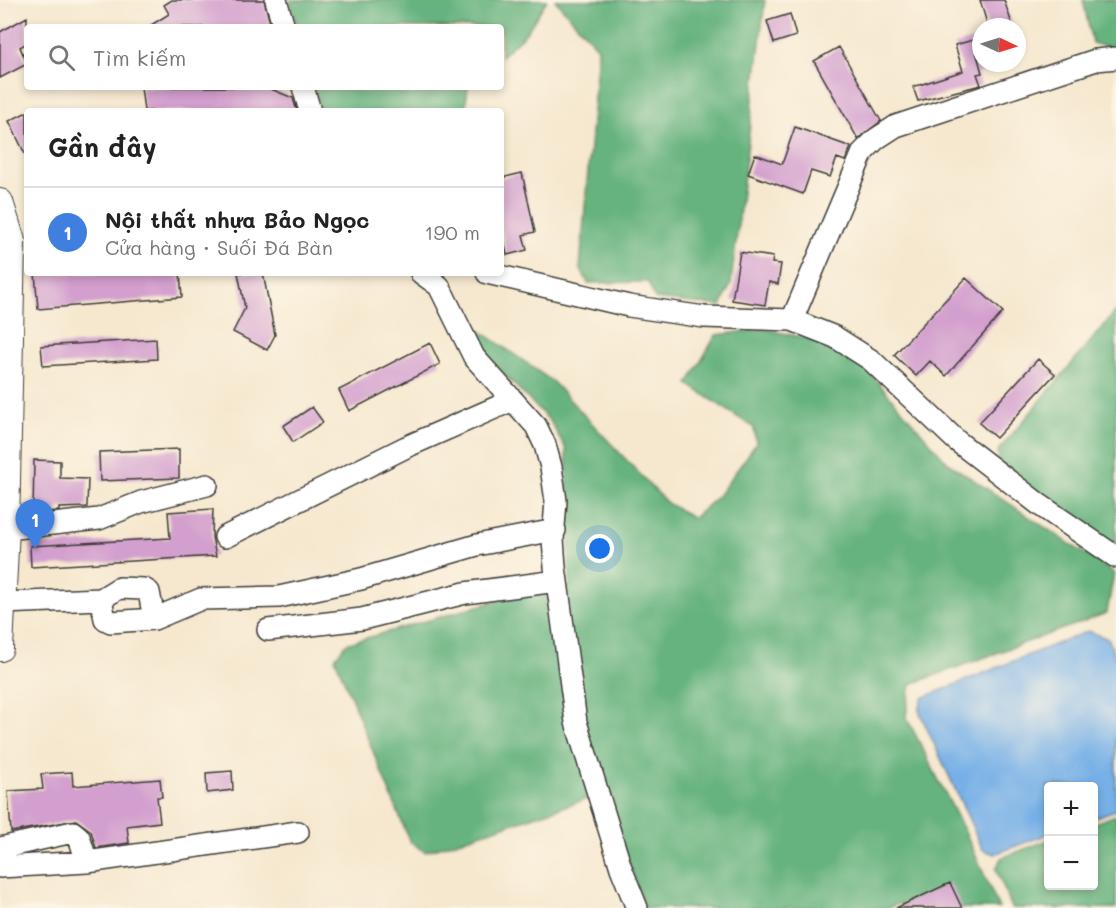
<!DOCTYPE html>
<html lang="vi">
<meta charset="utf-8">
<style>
body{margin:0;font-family:Mali,sans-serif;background:#f2f2f2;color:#222}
.controls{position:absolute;right:18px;bottom:18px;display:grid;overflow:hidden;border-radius:6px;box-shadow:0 3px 9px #0003}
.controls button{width:54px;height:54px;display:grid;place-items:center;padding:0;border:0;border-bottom:2px solid #e0e0e0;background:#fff;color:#222;font:30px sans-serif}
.compass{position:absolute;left:972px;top:18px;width:54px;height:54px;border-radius:50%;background:#fff;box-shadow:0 3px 9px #0003;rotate:94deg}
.you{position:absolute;left:600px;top:549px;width:21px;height:21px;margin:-15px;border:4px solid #fff;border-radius:50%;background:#1a73e8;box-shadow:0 0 0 9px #1a73e833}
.badge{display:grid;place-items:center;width:39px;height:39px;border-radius:50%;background:#db2777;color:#fff;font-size:20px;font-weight:700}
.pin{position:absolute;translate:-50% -50px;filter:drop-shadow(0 2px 3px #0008)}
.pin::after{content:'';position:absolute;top:32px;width:21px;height:18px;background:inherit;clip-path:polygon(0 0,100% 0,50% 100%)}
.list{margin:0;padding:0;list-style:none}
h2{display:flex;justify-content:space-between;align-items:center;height:78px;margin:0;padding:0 24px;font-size:26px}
h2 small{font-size:20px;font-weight:400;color:#767676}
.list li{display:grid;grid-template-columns:39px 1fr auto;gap:18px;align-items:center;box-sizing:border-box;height:90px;padding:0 24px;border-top:2px solid #e0e0e0}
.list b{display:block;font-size:22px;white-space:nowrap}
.list p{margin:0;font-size:20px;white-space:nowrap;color:#767676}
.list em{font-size:20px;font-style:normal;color:#767676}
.icon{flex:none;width:33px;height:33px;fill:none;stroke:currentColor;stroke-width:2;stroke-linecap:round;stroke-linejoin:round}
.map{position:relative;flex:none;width:1116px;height:908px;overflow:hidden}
.search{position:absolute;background:#fff;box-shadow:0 3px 9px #0003;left:24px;top:24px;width:480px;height:66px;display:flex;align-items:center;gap:15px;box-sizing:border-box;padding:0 21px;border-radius:6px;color:#767676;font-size:22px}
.panel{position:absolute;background:#fff;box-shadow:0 3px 9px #0003;left:24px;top:108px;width:480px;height:168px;border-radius:6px}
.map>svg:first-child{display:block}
.forest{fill:#66b37e;stroke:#41684d;stroke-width:1.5}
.water{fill:#77b0e7;stroke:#4a6682;stroke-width:1.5}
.building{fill:#d39fce}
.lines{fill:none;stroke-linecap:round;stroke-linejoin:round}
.minor-casing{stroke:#3d3b37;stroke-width:24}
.tertiary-casing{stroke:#3d3b37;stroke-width:28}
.minor{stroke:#fff;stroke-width:21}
.tertiary{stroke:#fff;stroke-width:26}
</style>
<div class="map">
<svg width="1116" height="908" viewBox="0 0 1116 908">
<rect width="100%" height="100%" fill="#fcf5e5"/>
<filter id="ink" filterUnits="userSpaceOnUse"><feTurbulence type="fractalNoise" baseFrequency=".0167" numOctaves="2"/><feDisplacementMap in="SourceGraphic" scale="12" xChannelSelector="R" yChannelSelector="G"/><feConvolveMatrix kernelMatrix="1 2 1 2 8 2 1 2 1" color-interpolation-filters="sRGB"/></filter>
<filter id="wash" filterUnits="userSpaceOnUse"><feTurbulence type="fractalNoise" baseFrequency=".008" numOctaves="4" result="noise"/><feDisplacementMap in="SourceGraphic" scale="24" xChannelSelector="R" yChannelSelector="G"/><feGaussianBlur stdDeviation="1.35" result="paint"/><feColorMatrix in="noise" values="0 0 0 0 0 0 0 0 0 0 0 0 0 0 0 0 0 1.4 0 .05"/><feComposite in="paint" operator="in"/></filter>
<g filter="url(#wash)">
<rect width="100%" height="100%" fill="#f6e8cf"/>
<path class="forest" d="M290 0H547L526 33 501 56V27H297Z
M555 0H765L731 284 721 306 655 299 648 282 588 283 580 268 598 48Z
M1083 0H1116V43L1110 48 1092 43Z
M314 87H468L465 111H321Z
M1116 311V548L999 465 998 451Z
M475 327 552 381 667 503 693 518 718 496 756 444 754 428 688 384 716 335 764 329 821 341 863 365 948 463 1114 573 1107 613 911 684 906 716 967 836 999 908H902L900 903 889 908H645L617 830 613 801 605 793 425 852 410 842 335 658 346 644 499 600 570 586 566 449 550 421 479 349Z
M1116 815V908H1012L996 869 1001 858 1048 840V886H1094V823Z"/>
<path class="water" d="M1088 631 1109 639 1116 661V810L1094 818V786H1048V834L995 854 983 850 919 711 922 698Z"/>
<g id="blocks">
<path class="building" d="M172 0H264L271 27H148L169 14 164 5Z
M980 0H1004L1013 27H988Z
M790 14 796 36 774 43 767 21Z
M27 17V43L20 47 27 64 0 78V32Z
M973 40 982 73 977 74 981 85 918 101 913 87 963 71 955 45Z
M839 47 881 121 858 139 814 61Z
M141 87H266L293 98 297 111H144Z
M27 112V158L9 121Z
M795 127 851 147 845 161 837 158 830 177 811 171 803 194 748 174 755 154 782 164Z
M522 173 535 232 523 235 527 250 507 255 501 226V178Z
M740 252 773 257 772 263 781 264 778 284 769 282 765 305 732 300Z
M35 273H180L182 297 38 309Z
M238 273H263L275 335 267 350 233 332 245 308Z
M966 278 1003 312 946 376 930 361 916 376 894 355Z
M156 339 157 359 43 366 41 346Z
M430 343 440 364 349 411 339 390Z
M1038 359 1055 374 996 438 979 423Z
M312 407 323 422 293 442 283 426Z
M179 449V478L100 481 99 452Z
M34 460 60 461V478L88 479 87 507 59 508V511L33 513Z
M213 509 212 537 216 556 31 567 30 546 170 538 168 512Z
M232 771 233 790 207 793 206 773Z
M72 772 73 786 160 779 162 797H157L160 822 127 826 129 843 96 848 91 831 76 820 11 832 8 791 43 789 41 774Z
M950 883 962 908H896L941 887Z"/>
</g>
</g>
<g filter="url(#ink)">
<use href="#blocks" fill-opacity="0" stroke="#3d3b37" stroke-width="1.5"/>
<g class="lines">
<g class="minor-casing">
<path id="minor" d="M276 0 284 27
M303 87 310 111
M421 273 439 286 474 357 536 426 545 445 551 467 556 501 553 539 555 567 576 722 621 868 637 908
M487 273 629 306 704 317 792 320 835 337 871 360 957 441 1040 505 1116 557
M792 320 863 152 876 139 896 126 1096 60 1116 58
M6 529 99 519 141 502 207 485
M225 537 406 447 513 400
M101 599 105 619 111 622 154 619 201 599 279 597 361 579 477 545 555 530
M2 603 101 599 119 588 144 589 149 592 154 619
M268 630 362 619 465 593 557 581
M0 848 73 832 79 837 87 862
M0 867 87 862 298 832"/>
</g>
<g class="tertiary-casing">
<path id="tertiary" d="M0 202 12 241 6 529 0 648"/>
</g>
<use href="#minor" class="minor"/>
<use href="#tertiary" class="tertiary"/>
</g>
</g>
</svg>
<div class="controls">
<button>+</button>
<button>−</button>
</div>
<svg class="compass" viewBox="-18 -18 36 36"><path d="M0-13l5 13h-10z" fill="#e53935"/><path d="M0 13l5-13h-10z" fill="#767676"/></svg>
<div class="you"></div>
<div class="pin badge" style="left:35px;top:549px;background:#3f7fe0">1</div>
<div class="search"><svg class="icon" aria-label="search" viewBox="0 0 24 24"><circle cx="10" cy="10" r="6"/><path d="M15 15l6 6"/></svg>Tìm kiếm</div>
<section class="panel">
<h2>Gần đây<small></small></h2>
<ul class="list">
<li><span class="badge" style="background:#3f7fe0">1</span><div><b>Nội thất nhựa Bảo Ngọc</b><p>Cửa hàng · Suối Đá Bàn</p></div><em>190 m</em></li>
</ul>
</section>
</div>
